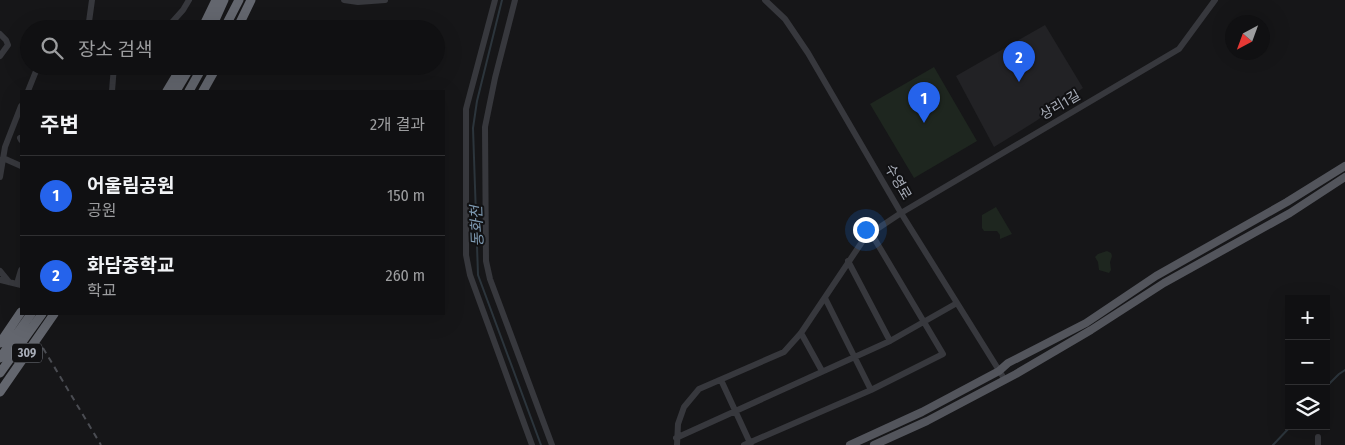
<!DOCTYPE html>
<html lang="ko">
<meta charset="utf-8">
<style>
body{margin:0;font-family:"Fira Sans Condensed","Noto Sans KR",sans-serif;background:#1e1e20;color:#f1f3f6}
.controls{position:absolute;right:15px;bottom:15px;display:grid;overflow:hidden;border-radius:0px;box-shadow:0 5px 20px #0002}
.controls button{width:45px;height:45px;display:grid;place-items:center;padding:0;border:0;border-bottom:1px solid #303032;background:#101012;color:#f1f3f6;font:25px sans-serif}
.compass{position:absolute;left:1225px;top:15px;width:45px;height:45px;border-radius:50%;background:#101012;box-shadow:0 5px 20px #0002;rotate:221deg}
.you{position:absolute;left:865px;top:229px;width:18px;height:18px;margin:-12px;border:4px solid #fff;border-radius:50%;background:#1a73e8;box-shadow:0 0 0 8px #1a73e833}
.badge{display:grid;place-items:center;width:32px;height:32px;border-radius:50%;background:#2563eb;color:#fff;font-size:16px;font-weight:700}
.pin{position:absolute;translate:-50% -41px;filter:drop-shadow(0 1px 2px #0008)}
.pin::after{content:'';position:absolute;top:26px;width:18px;height:15px;background:inherit;clip-path:polygon(0 0,100% 0,50% 100%)}
.list{margin:0;padding:0;list-style:none}
h2{display:flex;justify-content:space-between;align-items:center;height:65px;margin:0;padding:0 20px;font-size:21px}
h2 small{font-size:16px;font-weight:400;color:#9c9d9f}
.list li{display:grid;grid-template-columns:32px 1fr auto;gap:15px;align-items:center;box-sizing:border-box;height:80px;padding:0 20px;border-top:1px solid #303032}
.list b{display:block;font-size:19px;white-space:nowrap}
.list p{margin:0;font-size:16px;white-space:nowrap;color:#9c9d9f}
.list em{font-size:16px;font-style:normal;color:#9c9d9f}
.icon{flex:none;width:28px;height:28px;fill:none;stroke:currentColor;stroke-width:2;stroke-linecap:round;stroke-linejoin:round}
.map{position:relative;flex:none;width:1345px;height:445px;overflow:hidden}
.search{position:absolute;background:#101012;box-shadow:0 5px 20px #0002;left:20px;top:20px;width:425px;height:55px;display:flex;align-items:center;gap:12px;box-sizing:border-box;padding:0 18px;border-radius:28px;color:#9c9d9f;font-size:19px}
.panel{position:absolute;background:#101012;box-shadow:0 5px 20px #0002;left:20px;top:90px;width:425px;height:225px;border-radius:0px}
.map>svg:first-child{display:block}
.built{fill:#222225}
.green{fill:#1e261f}
.lines{fill:none;stroke-linecap:round;stroke-linejoin:round}
.stream{stroke:#2c353c;stroke-width:2}
.minor{stroke:#37383d;stroke-width:6}
.major{stroke:#53555c;stroke-width:8}
.highway{stroke:#63666e;stroke-width:9}
.rail{stroke:#4a4c52;stroke-width:2;stroke-dasharray:6 5;stroke-linecap:butt}
.highway-bridge{stroke:#63666e;stroke-width:9}
.labels{text-anchor:middle;dominant-baseline:central;stroke-width:4;stroke-linejoin:round;paint-order:stroke}
.shield{fill:#111113;stroke:#7b7e86;stroke-width:1}
.shield-label{font-size:12px;font-weight:bold;fill:#a8adb8}
.street-label{font-size:14px;fill:#a8adb8;stroke:#111113}
.water-label{font-size:15px;font-style:italic;fill:#7f9bb3;stroke:#111113}
</style>
<div class="map">
<svg width="1345" height="445" viewBox="0 0 1345 445">
<rect width="100%" height="100%" fill="#161618"/>
<path class="built" d="M1045 25 1083 88 1036 121 994 147 956 76Z"/>
<path class="green" d="M934 67 977 141 914 178 870 104Z
M996 207 1012 234 1000 239V235L997 231H984L982 228V215Z
M1107 251 1111 253 1112 256 1110 262 1111 270 1109 273 1099 270 1098 262 1095 257 1098 254Z"/>
<g class="lines">
<path class="stream" d="M502 0 477 101 473 128 478 275 541 445
M1326 387 1339 374 1345 370
M1273 445 1291 426"/>
<path class="minor" d="M344 0 358 2 385 0
M495 0 466 109V255L470 275 532 445
M515 0 495 78 485 127 486 261 490 279 552 445
M765 0 785 19 808 53 901 213 1005 380
M88 29 92 0
M166 29 183 10 189 0
M0 34 6 40 8 45 0 56
M28 91 38 66
M112 91 114 66
M20 138 21 140
M3 158 21 166
M0 177 5 147 21 106
M848 261 890 341
M0 271 9 282
M0 280 21 285 18 280 21 270
M825 298 871 390
M801 333 822 371
M721 380 751 445
M676 438 890 341 957 303
M677 445 678 424 684 407 699 389 784 352 801 333 862 242 871 233 901 213 1179 49 1215 0
M744 445 871 390 943 354 871 233
M1318 445V437"/>
<path class="major" d="M850 445 922 412 999 371 1008 363 1086 323 1156 276 1287 202 1345 166
M874 445 927 421 1016 374 1091 330 1164 283 1290 213 1345 177"/>
<path class="highway" d="M202 29 216 0
M211 29 224 0
M224 29 239 0
M237 29 251 0
M167 91 182 66
M176 91 191 66
M189 91 203 66
M203 91 217 66"/>
<path class="rail" d="M43 348 101 445"/>
<path class="highway-bridge" d="M0 343 21 312
M0 358 31 314
M0 373 42 314
M0 392 54 314"/>
</g>
<g class="labels">
<rect class="shield" x="12" y="343.5" width="30" height="19" rx="4"/>
<g class="shield-label">
<text x="27" y="353">309</text>
</g>
<g class="street-label">
<text transform="translate(1060 105) rotate(-30)">상리1길</text>
<text transform="translate(898 182) rotate(60)">수영로</text>
</g>
<g class="water-label">
<text transform="translate(477 226) rotate(-92)">동화천</text>
</g>
</g>
</svg>
<div class="controls">
<button>+</button>
<button>−</button>
<button><svg class="icon" aria-label="layers" viewBox="0 0 24 24"><path d="M12 4l9 5-9 5-9-5zM3 14l9 5 9-5"/></svg></button>
</div>
<svg class="compass" viewBox="-18 -18 36 36"><path d="M0-13l5 13h-10z" fill="#e53935"/><path d="M0 13l5-13h-10z" fill="#9c9d9f"/></svg>
<div class="you"></div>
<div class="pin badge" style="left:924px;top:123px">1</div>
<div class="pin badge" style="left:1019px;top:82px">2</div>
<div class="search"><svg class="icon" aria-label="search" viewBox="0 0 24 24"><circle cx="10" cy="10" r="6"/><path d="M15 15l6 6"/></svg>장소 검색</div>
<section class="panel">
<h2>주변<small>2개 결과</small></h2>
<ul class="list">
<li><span class="badge">1</span><div><b>어울림공원</b><p>공원</p></div><em>150 m</em></li>
<li><span class="badge">2</span><div><b>화담중학교</b><p>학교</p></div><em>260 m</em></li>
</ul>
</section>
</div>
